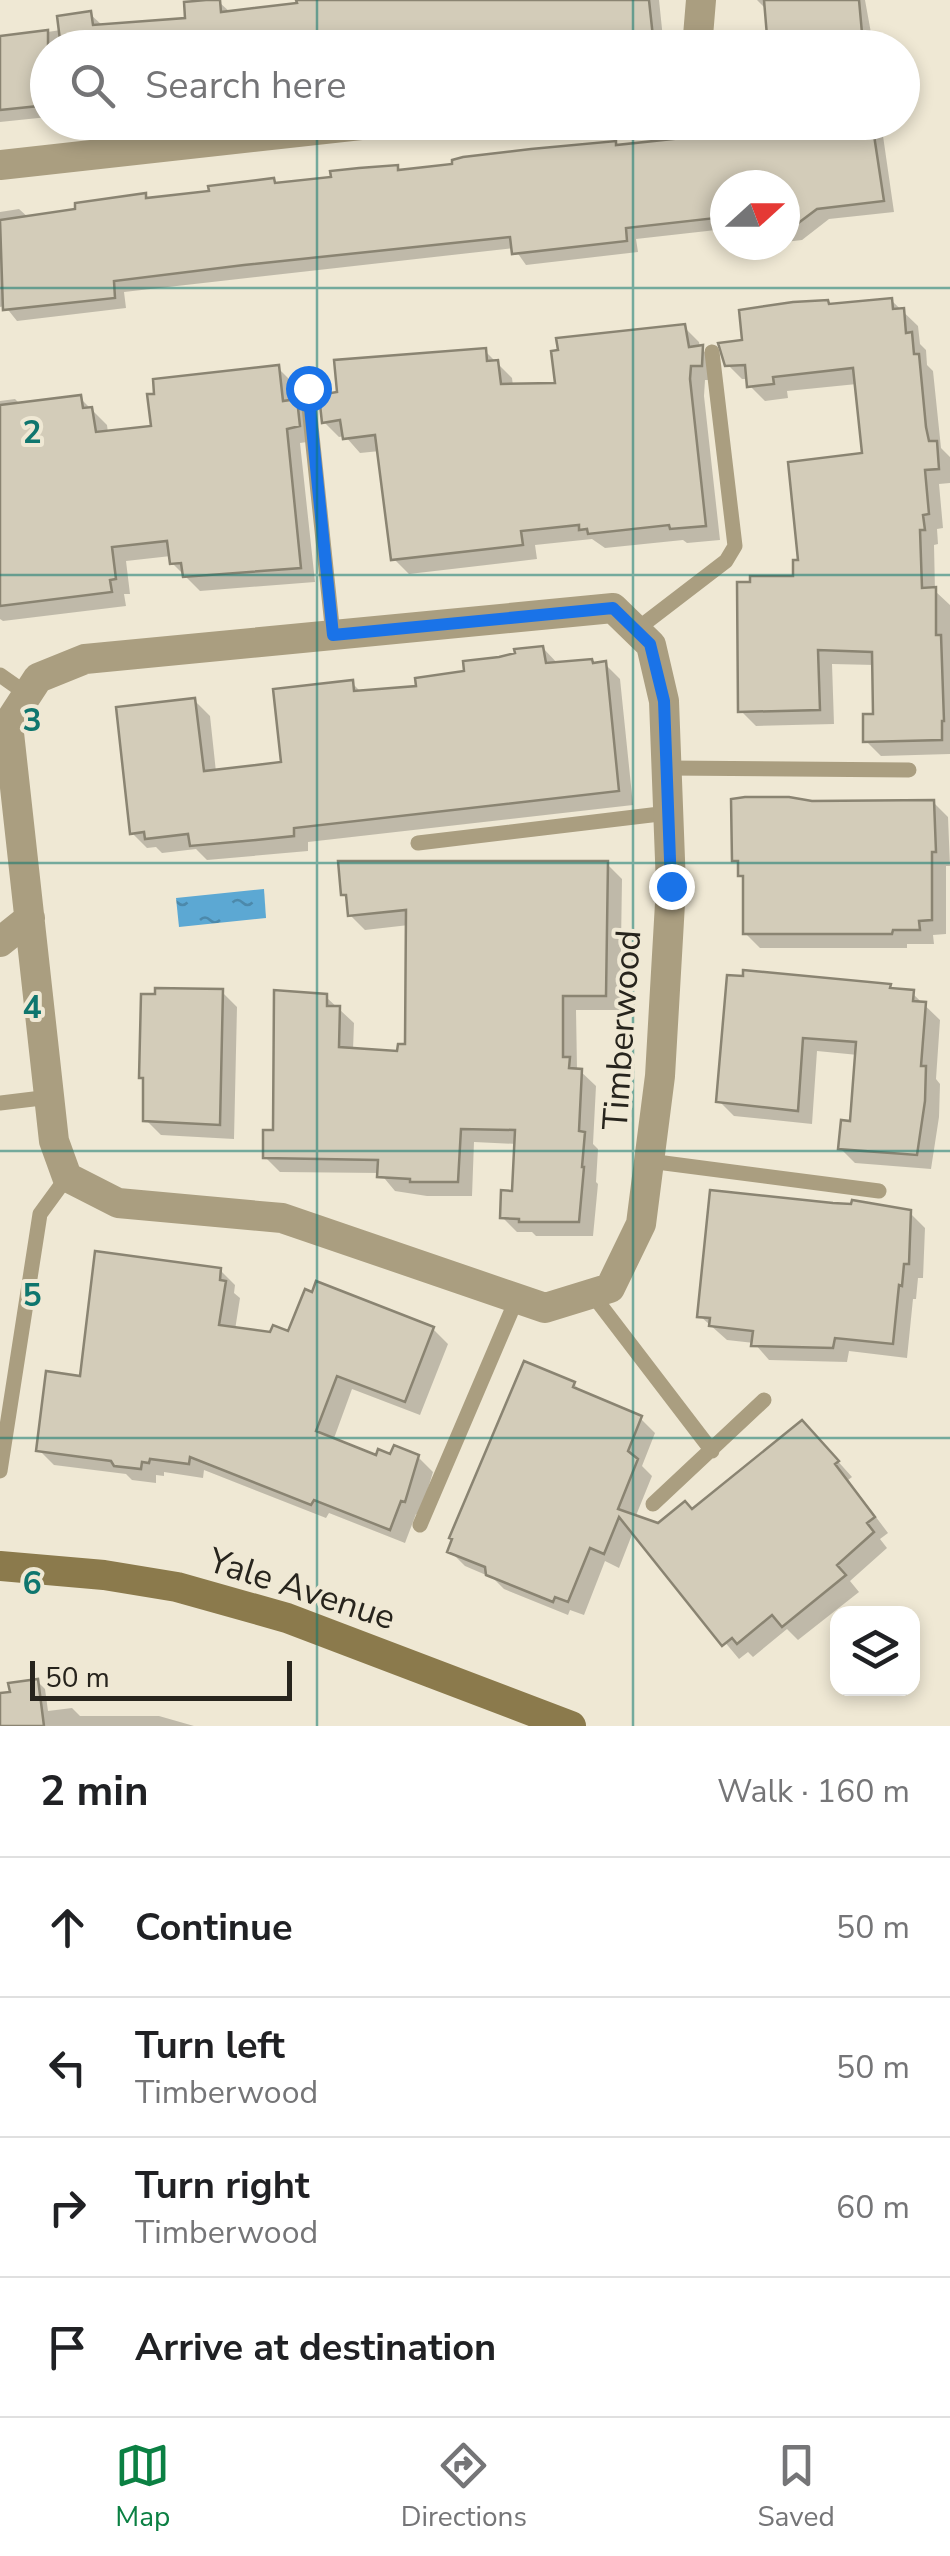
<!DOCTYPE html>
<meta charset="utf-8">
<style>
body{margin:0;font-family:"Nunito Sans",sans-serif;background:#f2f2f2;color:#202124}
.controls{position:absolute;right:30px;bottom:30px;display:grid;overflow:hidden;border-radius:20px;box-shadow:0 5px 15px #0003}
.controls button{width:90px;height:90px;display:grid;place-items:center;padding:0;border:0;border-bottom:2px solid #e0e0e0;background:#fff;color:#202124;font:50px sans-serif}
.compass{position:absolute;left:710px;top:170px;width:90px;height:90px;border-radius:50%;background:#fff;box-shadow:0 5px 15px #0003;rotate:69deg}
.scale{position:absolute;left:30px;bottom:25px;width:262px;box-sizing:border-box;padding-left:10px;border:5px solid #27241d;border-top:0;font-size:28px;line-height:35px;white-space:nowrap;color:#27241d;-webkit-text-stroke:8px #efe8d4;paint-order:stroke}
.stop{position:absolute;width:30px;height:30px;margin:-22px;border:8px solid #1a73e8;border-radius:50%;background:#fff}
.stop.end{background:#1a73e8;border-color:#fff;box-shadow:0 2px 10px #0008}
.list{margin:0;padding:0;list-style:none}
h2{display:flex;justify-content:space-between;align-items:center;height:130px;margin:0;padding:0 40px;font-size:42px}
h2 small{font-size:32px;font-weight:400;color:#757577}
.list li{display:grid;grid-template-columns:65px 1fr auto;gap:30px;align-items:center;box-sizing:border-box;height:140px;padding:0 40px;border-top:2px solid #e0e0e0}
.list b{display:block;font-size:38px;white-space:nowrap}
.list p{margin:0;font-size:32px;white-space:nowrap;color:#757577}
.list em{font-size:32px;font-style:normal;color:#757577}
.icon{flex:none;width:55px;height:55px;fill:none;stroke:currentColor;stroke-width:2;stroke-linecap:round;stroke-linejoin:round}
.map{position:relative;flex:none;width:950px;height:1726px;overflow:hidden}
.search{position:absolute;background:#fff;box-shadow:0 5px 15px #0003;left:30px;right:30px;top:30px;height:110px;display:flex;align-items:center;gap:25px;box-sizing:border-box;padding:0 35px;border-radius:55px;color:#757577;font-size:38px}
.sheet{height:690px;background:#fff}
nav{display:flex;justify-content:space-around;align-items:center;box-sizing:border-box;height:140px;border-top:2px solid #e0e0e0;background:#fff;font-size:28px;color:#757577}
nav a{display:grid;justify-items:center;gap:5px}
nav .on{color:#0b8043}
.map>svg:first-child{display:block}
.water{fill:url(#water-ripples)}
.shadow{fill:#0003}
.building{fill:#d3ccb9;stroke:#8a8472;stroke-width:2.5}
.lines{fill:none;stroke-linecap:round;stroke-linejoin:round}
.lane{stroke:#aa9e80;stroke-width:15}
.street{stroke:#aa9e80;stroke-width:30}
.secondary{stroke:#8b7a4c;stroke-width:30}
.route{stroke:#1a73e8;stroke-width:12}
.grid{fill:none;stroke:#0f766e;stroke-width:2.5;stroke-opacity:0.55}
.labels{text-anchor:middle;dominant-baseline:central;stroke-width:8;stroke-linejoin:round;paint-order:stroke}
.street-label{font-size:35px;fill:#27241d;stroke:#efe8d4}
.grid-label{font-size:32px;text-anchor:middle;font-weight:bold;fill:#0f766e;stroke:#efe8d4;stroke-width:8;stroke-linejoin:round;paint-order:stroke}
</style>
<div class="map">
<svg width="950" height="1726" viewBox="0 0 950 1726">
<defs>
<pattern id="water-ripples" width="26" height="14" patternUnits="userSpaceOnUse" patternTransform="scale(2.5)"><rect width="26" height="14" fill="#5ca8d3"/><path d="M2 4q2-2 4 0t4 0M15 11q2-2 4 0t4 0" fill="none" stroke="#4c89ab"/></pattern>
</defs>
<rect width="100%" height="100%" fill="#efe8d4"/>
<path class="water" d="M264 889 266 918 179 927 176 898Z"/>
<path class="shadow" d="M314 0H659L664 48H48V117L0 122V39L61 30 90 14 102 25 188 20 219 2 231 13 300 5Z
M757 0H865L873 44 870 48H771L768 11Z
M772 122H881L894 212 829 219 802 240 785 242V185H725V229L636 239 638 252 526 265 514 248 124 292 126 308 17 321 5 306 0 307V212L19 209 29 218 145 196 149 200 274 181 278 186 397 167 401 172 615 143 619 147 773 131Z
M891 300 918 326 920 344 926 350 927 365 933 371 941 448 950 457V483L939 484 943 528 937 529 938 544 934 545 935 591 950 605V754L881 756 866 741 875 717V665L832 664 834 724 756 726 741 711 801 562 864 456 857 384 787 391 788 398 765 401 750 386 749 379H742L727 364 745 342 831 306Z
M684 327 699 342 700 348 717 363 716 380H705L704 396 720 540 687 543 683 540 605 548 592 539 535 545 537 559 409 574 394 559 380 451 360 453 345 436 339 437 324 422 485 351 512 378 513 386 558 385Z
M278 368 293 383 295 401 311 417 314 441 300 443 315 582 200 591 172 563 171 556 126 561 130 594H124L126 606 3 621 0 619V401L15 399 21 405 80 398 107 425 108 433 153 429Z
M543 648 559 665 591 661 595 665 605 664 620 679 633 805 308 842V851L207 860 196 849 162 853 156 847 147 848 132 833 195 701 210 716 216 772 283 764 352 683 362 693 418 688 499 659Z
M933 802 948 817 950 866H946V934L933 935 934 944H907V948H760L745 933V879L735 859 812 803Z
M607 864 622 879 620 1010H576L577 1068 596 1086 593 1144 598 1149 596 1182 598 1184 593 1236H536L532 1232H517L502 1217 514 1194 517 1144 474 1142 472 1196H427L395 1191 380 1173 280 1172 265 1157 326 997 354 1023 353 1050 399 1053 408 1047 409 925 365 930 350 915 349 899 344 894Z
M729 977 890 987 894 991 912 993 940 1020 936 1079 940 1084 939 1117 931 1169 855 1163 840 1148 852 1123 858 1055 817 1051 812 1124 734 1116 719 1101Z
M222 992 237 1007 234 1139 161 1135 146 1120V1082L142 1077Z
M910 1213 925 1228 923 1278H918L916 1299H913L907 1358 849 1351 847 1362 769 1360 754 1343 727 1340 700 1316Z
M220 1270 235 1285 234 1293 240 1298 235 1330 289 1334 433 1329 448 1344 420 1415 352 1389 333 1441 377 1458 418 1457 433 1472 420 1515 416 1514 405 1543 329 1513 326 1518 204 1470 203 1478 164 1472V1476L156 1475V1483L132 1480 126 1474 54 1465 39 1450 37 1441 48 1374 82 1378Z
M574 1384 584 1395 640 1418 655 1433 642 1466 652 1476 635 1518 659 1526 692 1512 817 1438 852 1477 848 1480 888 1533 880 1539 887 1548 850 1581 859 1592 798 1640 787 1629 753 1657 748 1652 739 1659 633 1532 619 1568 605 1561 584 1615 570 1610 568 1615 504 1589 493 1578 465 1566 450 1551Z
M38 1682 45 1689 48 1711 72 1708 80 1716H159L194 1726H0V1696L12 1694Z"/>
<path class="building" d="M206 0H220L221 12 297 3 296 0H649L653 37 567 48H61L57 16 91 11 93 25 185 18 184 2Z
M764 0H859L862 33 858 34 859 48H768Z
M48 30V105L0 110V36Z
M872 122 884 201 817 209 785 233V185H725V217L626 228 627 241 512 254 510 237 244 265 114 281 115 298 3 310 0 220 75 209V203L146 193V198L209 191 208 186 274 178 275 183 331 177 330 171 359 168 398 165V170L452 164V160L463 157 531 149 616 141V145L786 127V133Z
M892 298 893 309 904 308 906 333 912 332 914 354H919L926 427 929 441H937L939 469 925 470 929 514 923 515 925 530H920L922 588 936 587V635H941L944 721H942V740L863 742V714H873L872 652 818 650 820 710 738 712 737 582H750V576H793V560H798L788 462 862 453 853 368 773 377 774 384 747 387 745 365 725 366 718 343 742 340 739 310 793 302 828 300 829 304Z
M685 324 689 347 703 345 702 366H691L690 379 706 526 670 529 669 525 588 534 587 529 579 530V525L521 531 523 545 391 560 375 435 343 439 340 420 322 423 319 395 337 392 334 360 486 348 487 361 498 360 501 384 555 383 551 351 558 350 556 338Z
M279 365 283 401 297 399 300 426 287 429 301 568 183 577 181 563 170 564 167 541 112 547 116 579 110 580 112 592 0 606V405L81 395 83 408 92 407 96 432 151 426 147 394H154L153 379Z
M543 646 546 663 592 659 593 663 606 661 619 791 294 828V836L256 840 190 846 188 834 145 839 144 832 130 834 116 707 195 698 204 771 281 762 273 689 353 680 354 691 416 686 415 678 464 671 463 661 499 657 515 653 514 649Z
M745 797H789L812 801 934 800 936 852H932V920L919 921 920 930H893L892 934H743V876H738V861H732L731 799Z
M338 861H608L606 996H563V1057H570L569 1068 582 1069 579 1131 585 1132 582 1167H584L579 1222H519V1219L500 1218 501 1190 512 1191 515 1130 461 1129 458 1182H410V1179L377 1177 378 1160 263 1158V1130H273L274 990 327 994V1006H340L339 1047 397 1051 398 1044H405L406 910 348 916 346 895H341Z
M743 970 891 984 890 988 914 990 913 1001 926 1002 921 1066H926L925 1101 917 1155 838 1149 841 1120 850 1121 856 1042 803 1038 798 1111 716 1102 727 975 743 976Z
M155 988 223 989 220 1125 143 1121V1078H139L141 994H155Z
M710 1190 833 1203 851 1204 852 1200 911 1210 909 1264H904L902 1286 899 1285 893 1344 835 1338 833 1348 751 1346 753 1331 709 1326 710 1318 697 1317Z
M95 1251 221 1268 220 1280 226 1281 219 1325 270 1332 273 1325 288 1331 305 1289 312 1292 316 1281 434 1327 405 1402 337 1376 316 1431 376 1455 378 1449 390 1454 394 1445 419 1455 405 1502 401 1501 390 1530 314 1500 311 1505 190 1457 189 1464 150 1459 149 1463 142 1462 141 1469 114 1466 111 1461 36 1451 46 1371 80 1376Z
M524 1361 575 1382 573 1387 642 1416 628 1451 638 1459 618 1509 658 1523 685 1501 692 1509 802 1420 839 1461 835 1464 875 1517 867 1523 874 1532 837 1565 846 1575 782 1627 772 1615 737 1644 732 1638 722 1646 619 1517 604 1554 590 1548 568 1602 555 1597 553 1602 486 1575 485 1567 447 1552 452 1539 449 1538Z
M38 1679 44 1726H0V1693L10 1692 8 1683Z"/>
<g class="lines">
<path class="lane" d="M307 388 333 635
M636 630 726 561 735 546 712 352
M0 675 27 694
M667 768 909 770
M418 843 668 813
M0 1103 50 1097
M649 1161 879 1191
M592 1294 712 1451
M0 1471 40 1214 67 1177
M653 1504 764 1400
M420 1525 517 1298"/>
<path class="street" d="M697 48 701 0
M0 165 388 122
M613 608 651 645 664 701 671 886 660 1076 641 1224 610 1288 545 1308 282 1218 118 1203 67 1177 54 1141 8 724 38 678 85 659Z
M0 942 30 918"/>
<path class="secondary" d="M0 1566 104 1575 177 1587 287 1618 571 1726"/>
</g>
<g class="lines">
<path class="route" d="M308 388 333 635 613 608 650 644 664 701 671 886"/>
</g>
<path class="grid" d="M317 0V48M633 0V48M317 122V1726M633 122V1726M0 288H950M0 575H950M0 863H950M0 1151H950M0 1438H950"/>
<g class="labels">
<g class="street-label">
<text transform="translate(622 1030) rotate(-86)">Timberwood</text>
<text transform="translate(302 1589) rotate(18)">Yale Avenue</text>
</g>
</g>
<g class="grid-label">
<text x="32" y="443">2</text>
<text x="32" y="731">3</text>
<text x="32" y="1018">4</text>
<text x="32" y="1306">5</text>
<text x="32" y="1594">6</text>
</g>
</svg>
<div class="controls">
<button><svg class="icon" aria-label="layers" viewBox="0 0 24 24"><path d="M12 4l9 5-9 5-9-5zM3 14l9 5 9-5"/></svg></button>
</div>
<svg class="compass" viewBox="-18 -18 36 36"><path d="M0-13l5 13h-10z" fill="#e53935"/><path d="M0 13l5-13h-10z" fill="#757577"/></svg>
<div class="scale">50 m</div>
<div class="stop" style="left:308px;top:388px"></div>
<div class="stop end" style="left:671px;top:886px"></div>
<div class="search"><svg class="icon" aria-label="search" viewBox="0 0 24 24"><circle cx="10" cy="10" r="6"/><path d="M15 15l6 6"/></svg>Search here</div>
</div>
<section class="sheet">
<h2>2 min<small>Walk · 160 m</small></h2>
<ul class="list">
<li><svg class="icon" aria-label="ahead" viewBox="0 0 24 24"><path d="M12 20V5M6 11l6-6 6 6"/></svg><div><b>Continue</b></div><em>50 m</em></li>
<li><svg class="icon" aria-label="left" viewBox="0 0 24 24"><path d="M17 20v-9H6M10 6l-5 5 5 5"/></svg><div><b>Turn left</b><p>Timberwood</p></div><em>50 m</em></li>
<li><svg class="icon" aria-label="right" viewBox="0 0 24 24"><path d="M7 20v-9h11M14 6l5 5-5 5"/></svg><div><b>Turn right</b><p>Timberwood</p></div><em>60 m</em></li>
<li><svg class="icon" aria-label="arrive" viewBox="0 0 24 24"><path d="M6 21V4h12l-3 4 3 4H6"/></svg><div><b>Arrive at destination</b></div></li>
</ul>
</section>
<nav>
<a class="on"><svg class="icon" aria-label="map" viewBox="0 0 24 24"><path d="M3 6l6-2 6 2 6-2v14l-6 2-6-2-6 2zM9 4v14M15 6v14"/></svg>Map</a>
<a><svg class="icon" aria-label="directions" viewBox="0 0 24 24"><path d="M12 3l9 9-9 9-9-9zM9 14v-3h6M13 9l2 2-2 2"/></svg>Directions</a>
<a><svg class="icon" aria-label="saved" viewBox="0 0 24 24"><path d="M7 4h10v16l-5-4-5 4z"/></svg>Saved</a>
</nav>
